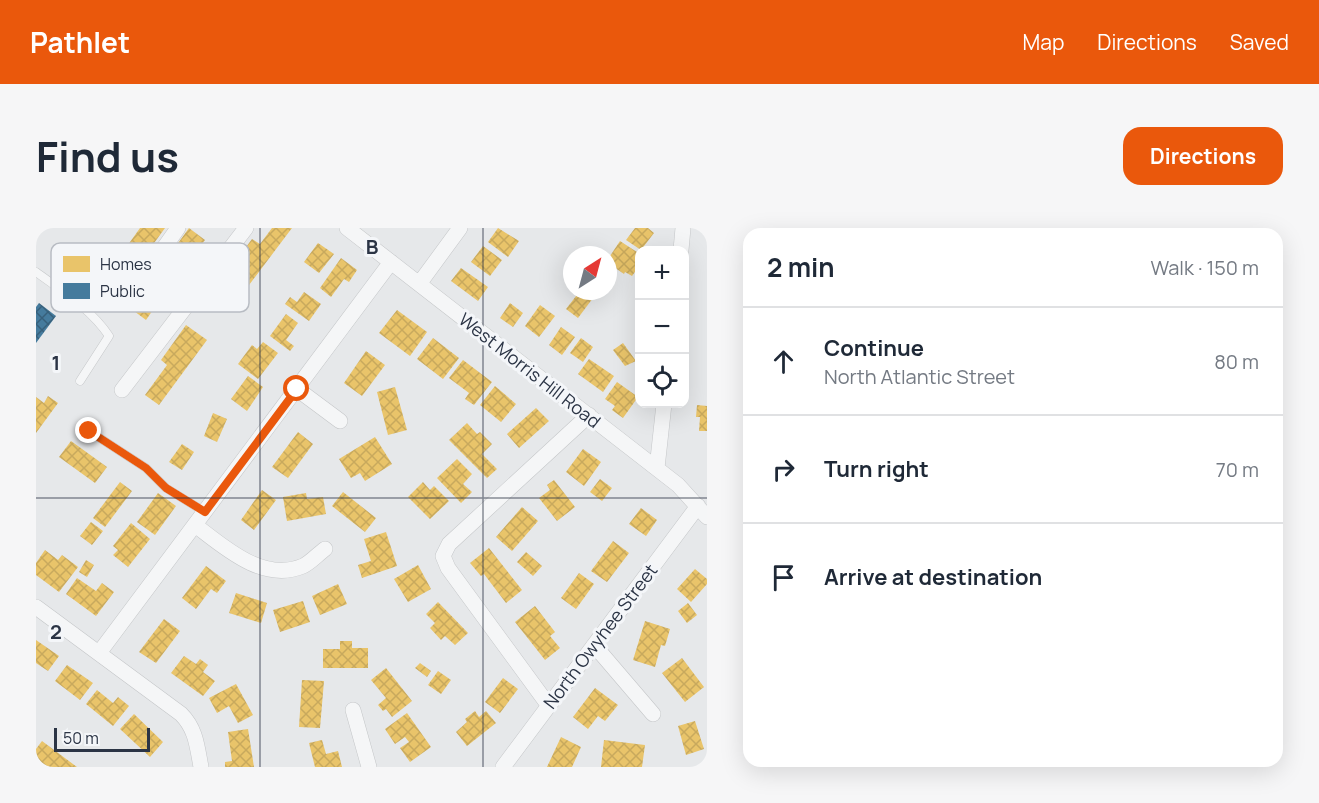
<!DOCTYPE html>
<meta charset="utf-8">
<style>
body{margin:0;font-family:Manrope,sans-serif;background:#f6f6f7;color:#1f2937}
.controls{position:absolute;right:18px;top:18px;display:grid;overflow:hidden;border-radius:12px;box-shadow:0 6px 24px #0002}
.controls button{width:54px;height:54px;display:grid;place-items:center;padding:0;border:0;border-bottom:2px solid #e0e1e3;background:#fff;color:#1f2937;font:30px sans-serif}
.compass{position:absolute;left:527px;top:18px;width:54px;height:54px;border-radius:50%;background:#fff;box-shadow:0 6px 24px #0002;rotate:36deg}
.scale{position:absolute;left:18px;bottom:15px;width:96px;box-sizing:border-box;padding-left:6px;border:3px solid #2b3445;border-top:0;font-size:16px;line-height:21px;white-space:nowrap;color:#2b3445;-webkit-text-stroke:4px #f4f6f9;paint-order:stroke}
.stop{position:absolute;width:18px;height:18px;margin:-14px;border:4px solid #ea580c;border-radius:50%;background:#fff}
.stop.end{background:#ea580c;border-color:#fff;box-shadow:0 2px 6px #0008}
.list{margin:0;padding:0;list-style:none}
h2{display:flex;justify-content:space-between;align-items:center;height:78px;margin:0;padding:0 24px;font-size:26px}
h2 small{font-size:20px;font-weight:400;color:#747a83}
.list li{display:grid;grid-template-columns:39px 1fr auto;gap:18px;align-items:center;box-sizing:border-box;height:108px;padding:0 24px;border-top:2px solid #e0e1e3}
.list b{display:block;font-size:22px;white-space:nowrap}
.list p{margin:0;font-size:20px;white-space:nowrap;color:#747a83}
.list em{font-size:20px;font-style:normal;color:#747a83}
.icon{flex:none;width:33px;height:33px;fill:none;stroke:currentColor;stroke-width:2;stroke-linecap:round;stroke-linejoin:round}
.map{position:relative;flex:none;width:671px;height:539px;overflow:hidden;border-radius:18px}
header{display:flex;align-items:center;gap:36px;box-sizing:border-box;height:84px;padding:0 30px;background:#ea580c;color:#fff}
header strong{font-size:28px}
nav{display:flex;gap:33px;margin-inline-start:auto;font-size:21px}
.intro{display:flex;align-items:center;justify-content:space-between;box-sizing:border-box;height:144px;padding:0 36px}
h1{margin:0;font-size:42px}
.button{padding:15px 27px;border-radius:18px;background:#ea580c;color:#fff;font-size:21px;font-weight:700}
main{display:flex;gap:36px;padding:0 36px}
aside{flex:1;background:#fff;border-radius:18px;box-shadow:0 6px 24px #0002}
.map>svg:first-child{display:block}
.homes{fill:url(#homes-cross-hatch)}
.public{fill:url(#public-cross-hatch)}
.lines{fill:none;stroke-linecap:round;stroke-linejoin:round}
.service-casing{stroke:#c4c6c8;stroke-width:9}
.minor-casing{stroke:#c4c6c8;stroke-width:16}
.service{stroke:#f5f6f7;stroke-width:8}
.minor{stroke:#f5f6f7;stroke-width:15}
.route{stroke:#ea580c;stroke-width:8}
.grid{fill:none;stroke:#2b3445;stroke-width:1.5;stroke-opacity:0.55}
.labels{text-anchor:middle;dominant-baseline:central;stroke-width:6;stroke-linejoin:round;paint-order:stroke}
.street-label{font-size:18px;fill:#2b3445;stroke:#f4f6f9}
.key{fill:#f4f6f9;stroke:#b8bcc3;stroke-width:1.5}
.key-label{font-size:16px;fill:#2b3445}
.grid-label{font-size:20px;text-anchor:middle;font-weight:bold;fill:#2b3445;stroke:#f4f6f9;stroke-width:6;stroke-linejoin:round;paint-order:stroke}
</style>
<header>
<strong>Pathlet</strong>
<nav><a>Map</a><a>Directions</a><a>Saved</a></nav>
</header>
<div class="intro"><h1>Find us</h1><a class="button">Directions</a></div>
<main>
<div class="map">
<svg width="671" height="539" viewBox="0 0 671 539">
<defs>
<pattern id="homes-cross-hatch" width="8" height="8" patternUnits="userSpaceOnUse" patternTransform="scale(1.5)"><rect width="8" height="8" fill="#e9c46a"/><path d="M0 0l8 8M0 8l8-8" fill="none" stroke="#c8a95d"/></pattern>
<pattern id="public-cross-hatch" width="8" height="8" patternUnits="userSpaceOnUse" patternTransform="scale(1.5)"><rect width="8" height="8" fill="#457b9d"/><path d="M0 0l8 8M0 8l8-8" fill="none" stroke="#37607b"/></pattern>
</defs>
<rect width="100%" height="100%" fill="#e6e8ea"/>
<path class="homes" d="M104 0H129L100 40 84 28Z
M153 0 169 12 148 40 132 29Z
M236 0H256L210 61 190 46 216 11 224 16Z
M462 0 483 13 472 29 452 14Z
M599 0H612L618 5 605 22 590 12Z
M584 13 604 26V37L596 48 589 44 588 46 572 35V31Z
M282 15 298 26 283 45 268 34Z
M447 18 466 32 454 48 435 34Z
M305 30 321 42 313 54 308 51 295 69 284 60Z
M425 40 452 59 442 73 415 53Z
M544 63H556L560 66 542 90 530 81Z
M268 64 285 76 273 93 249 76 254 69 261 74Z
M105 65 121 76 110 92 94 80Z
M474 75 487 85 477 99 464 90Z
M504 77 519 88 503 109 489 98Z
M361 82 391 104 374 128 343 105Z
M250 86 262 95 250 112 258 118 254 123 234 108Z
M150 97 171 112 123 177 109 167 131 137 125 132Z
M525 99 539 109 526 127 513 117Z
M397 110 423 130 407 151 381 131Z
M545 110 557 119 547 134 534 125Z
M227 114 242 125 222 151 202 136 216 117 221 121Z
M587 115 600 133 589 138 577 122Z
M330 123 349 137 326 168 308 155Z
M553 131 578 148 567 164 542 146Z
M427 132 456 154 438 177 429 171 433 165 413 150Z
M212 148 227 159 211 183 195 171Z
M581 154 602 169 587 190 576 182 579 178 569 171Z
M459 158 480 176 465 194 444 177Z
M359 159 371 202 352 207 341 164Z
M12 168 22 175 0 205V169L8 175Z
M661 177 671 178V203H663L664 189H660Z
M500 180 513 193 483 220 471 206Z
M177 185 191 191 181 214 168 208Z
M431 195 441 206 444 204 456 216 446 226 461 241 451 250 413 212Z
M262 204 277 216 252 250 236 239Z
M339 209 356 236 329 253 324 245 315 250 303 231Z
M35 213 71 239 59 255 23 229Z
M146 216 158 224 146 242 133 234Z
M547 221 565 234 548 258 530 244Z
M421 231 436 246 427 256 436 264 425 275 401 250Z
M564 251 576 260 566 273 554 264Z
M518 252 539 279 521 293 503 270 514 262 511 257Z
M84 254 96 263 69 299 57 290Z
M387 254 394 262 398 258 413 273 394 291 372 269Z
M226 262 240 272 218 302 205 292Z
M307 264 340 290 329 304 296 278Z
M122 265 140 278 119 307 101 294Z
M270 265 271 271 287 269 290 286 251 293 247 269Z
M486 279 502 293 476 323 460 309Z
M605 280 621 292 610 308 593 296Z
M55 294 67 303 56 317 44 308Z
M95 295 114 311 92 339 77 327 82 322 77 318Z
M350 304 361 338 326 350 322 337 335 333 328 311Z
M577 313 593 325 571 354 555 343Z
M453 320 486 362 470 375 448 346 445 348 434 335Z
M9 322 22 332 26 327 42 339 23 364 0 347V335Z
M490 324 506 338 497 348 481 334Z
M50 332 58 337 51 349 43 344Z
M382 337 395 361 372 374 358 351Z
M170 338 190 353 181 365 175 361 160 381 146 370Z
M659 341 671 351V356L655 374 641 361Z
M543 345 558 356 540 381 525 370Z
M41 350 60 363 66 355 78 364 60 388 30 366Z
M302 356 311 376 284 387 276 368Z
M200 365 231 375 225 395 193 385Z
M267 373 274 394 244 404 237 382Z
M402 374 432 405 419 417 409 408 405 412 394 400 399 395 390 386Z
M652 375 661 387 651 395 642 383Z
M499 378 519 404 514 408 524 420 509 432 479 394Z
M128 391 144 403 120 435 103 424Z
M609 393 634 401 629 418 625 417 619 439 597 432Z
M0 412 23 428 12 443 0 435Z
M304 413H316V420H332V440H287V421H304Z
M148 428 160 436 164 431 172 437 167 444 179 453 167 468 135 445Z
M646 430 668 459 649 474 626 445Z
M384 435 395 443 391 449 379 440Z
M31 437 57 455 44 472 19 453Z
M350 440 376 473 356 489 350 481 347 483 342 477 350 470 335 452Z
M402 443 415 452 405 466 392 457Z
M467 450 482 461 464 485 449 474Z
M266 452 288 453 284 500 263 499Z
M200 456 217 487 202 495 193 478 181 485 173 470Z
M559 460 582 477 569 493 562 488 552 501 537 489Z
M61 462 77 475 82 469 93 478 77 498 50 476Z
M439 483 443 489 450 483 460 495 431 518 420 504 431 494 429 491Z
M371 485 395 519 374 534 364 520 373 514 369 509 359 516 349 501Z
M98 486 127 514 114 529 84 501Z
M659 493 668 521 650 527 642 498Z
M212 501 218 539H189V534L196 533 192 504Z
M525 509 545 519 536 539H511Z
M286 512 290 526 302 523 306 539H279L273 515Z
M568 512 609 517 606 539H565Z
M6 513 41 539H8L0 533V521Z"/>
<path class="public" d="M3 75 20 88 0 115V79Z"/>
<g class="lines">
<g class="service-casing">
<path id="service" d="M0 44C26 63 55 81 73 108L44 153
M53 203 110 240 130 260 169 284"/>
</g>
<g class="minor-casing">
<path id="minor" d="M311 0 642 257 671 289
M645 22 647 0
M383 56 424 0
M101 58 142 0
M261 161 304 193
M86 162 210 0
M621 240 628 176
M159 297C188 319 227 355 267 338 274 335 282 326 289 321
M0 379 145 486C160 501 161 518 165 539
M558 417 617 486
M63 425 355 34
M513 478 412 340 407 328 413 316 553 187
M317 482 333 539
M467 539 662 278"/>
</g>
<use href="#service" class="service"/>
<use href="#minor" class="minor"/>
</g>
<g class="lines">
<path class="route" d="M53 203 110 240 130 260 169 284 261 161"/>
</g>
<path class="grid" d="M224 0V539M447 0V539M0 270H671"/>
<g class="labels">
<g class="street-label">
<text transform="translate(494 142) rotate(38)">West Morris Hill Road</text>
<text transform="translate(564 408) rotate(-53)">North Owyhee Street</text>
</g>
</g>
<rect x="15" y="15" width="198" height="69" rx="9" class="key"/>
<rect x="27" y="28" width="27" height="16" fill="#e9c46a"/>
<rect x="27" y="55" width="27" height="16" fill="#457b9d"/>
<g class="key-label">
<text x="64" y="42">Homes</text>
<text x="64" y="69">Public</text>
</g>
<g class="grid-label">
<text x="336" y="26">B</text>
<text x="20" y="142">1</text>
<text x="20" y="411">2</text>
</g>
</svg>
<div class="controls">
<button>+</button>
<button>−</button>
<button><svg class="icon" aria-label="locate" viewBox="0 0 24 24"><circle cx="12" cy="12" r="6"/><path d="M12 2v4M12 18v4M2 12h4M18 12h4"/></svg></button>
</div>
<svg class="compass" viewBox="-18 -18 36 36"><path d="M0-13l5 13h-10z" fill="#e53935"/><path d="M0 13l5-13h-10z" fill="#747a83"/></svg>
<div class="scale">50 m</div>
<div class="stop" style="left:261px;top:161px"></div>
<div class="stop end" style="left:53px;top:203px"></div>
</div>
<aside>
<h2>2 min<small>Walk · 150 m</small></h2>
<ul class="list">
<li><svg class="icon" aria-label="ahead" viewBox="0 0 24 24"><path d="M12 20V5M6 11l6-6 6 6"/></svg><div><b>Continue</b><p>North Atlantic Street</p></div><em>80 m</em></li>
<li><svg class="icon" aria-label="right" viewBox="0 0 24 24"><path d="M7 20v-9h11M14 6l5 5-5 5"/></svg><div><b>Turn right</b></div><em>70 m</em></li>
<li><svg class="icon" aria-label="arrive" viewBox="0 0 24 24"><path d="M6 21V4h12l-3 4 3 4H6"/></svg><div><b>Arrive at destination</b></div></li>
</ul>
</aside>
</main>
